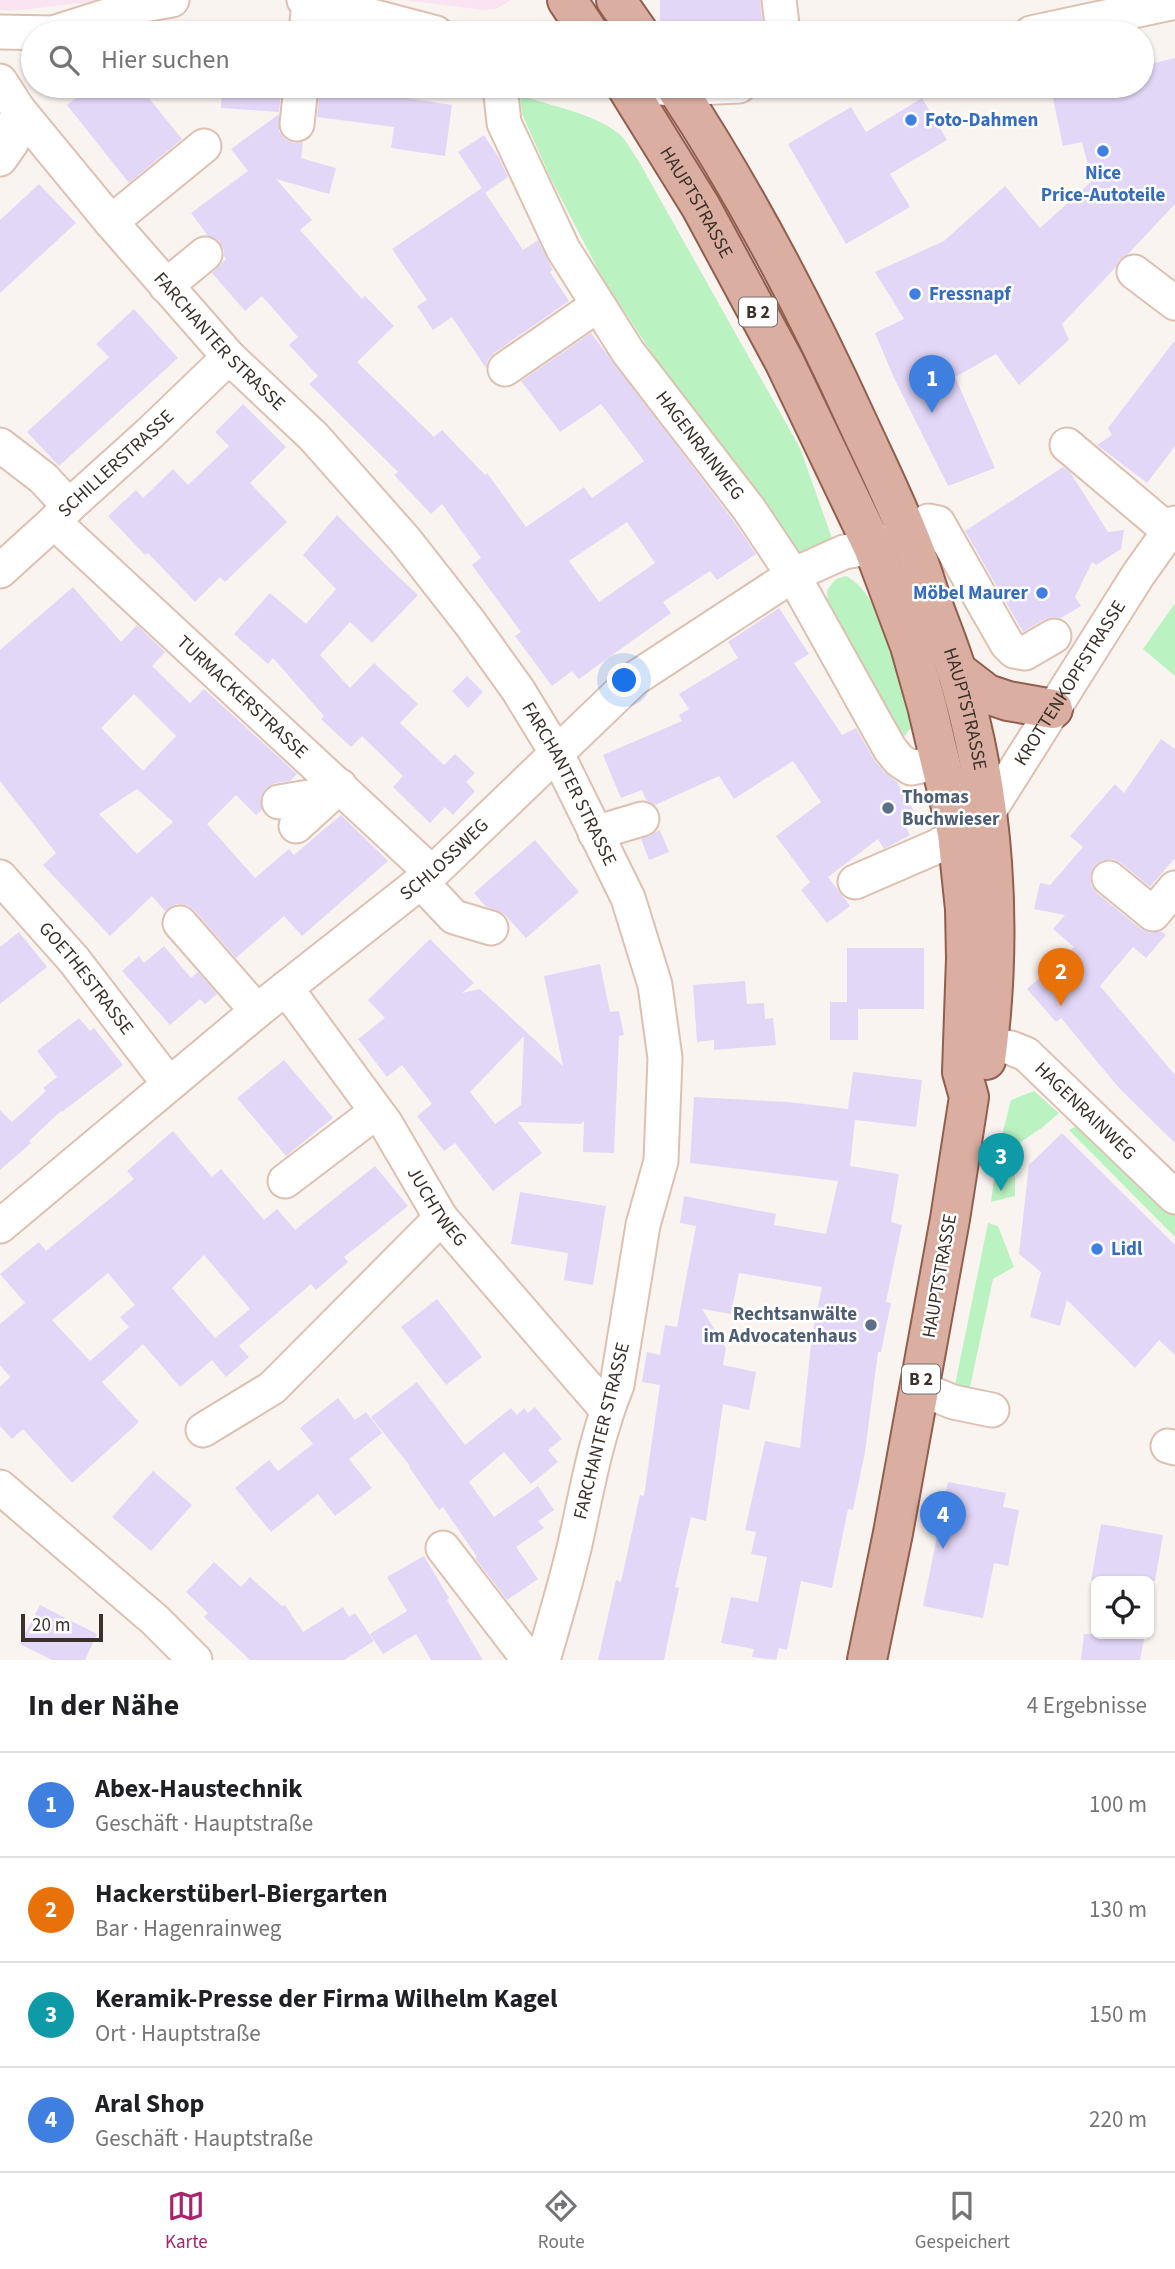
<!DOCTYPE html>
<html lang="de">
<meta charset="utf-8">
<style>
body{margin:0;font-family:"Source Sans 3",sans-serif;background:#f2f2f2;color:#202124}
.controls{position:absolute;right:21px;bottom:21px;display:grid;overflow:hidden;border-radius:10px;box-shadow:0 2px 5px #0004}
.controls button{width:63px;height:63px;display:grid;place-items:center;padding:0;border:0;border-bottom:2px solid #e0e0e0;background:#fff;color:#202124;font:35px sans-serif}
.scale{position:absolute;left:21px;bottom:18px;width:82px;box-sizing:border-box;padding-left:7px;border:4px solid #3b302a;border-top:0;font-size:19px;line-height:24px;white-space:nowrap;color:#3b302a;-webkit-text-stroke:5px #fff;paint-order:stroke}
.you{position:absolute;left:625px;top:681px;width:24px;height:24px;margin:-18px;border:5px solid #fff;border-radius:50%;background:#1a73e8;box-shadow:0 0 0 10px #1a73e833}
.badge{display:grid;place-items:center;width:46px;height:46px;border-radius:50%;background:#aa246d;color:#fff;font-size:23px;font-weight:700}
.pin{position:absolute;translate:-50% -58px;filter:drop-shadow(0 2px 4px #0008)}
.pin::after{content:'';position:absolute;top:37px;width:24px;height:21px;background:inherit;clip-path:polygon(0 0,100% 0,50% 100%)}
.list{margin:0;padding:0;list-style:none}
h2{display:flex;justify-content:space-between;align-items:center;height:91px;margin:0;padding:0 28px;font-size:30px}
h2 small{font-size:23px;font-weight:400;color:#757577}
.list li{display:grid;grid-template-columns:46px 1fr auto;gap:21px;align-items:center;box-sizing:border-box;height:105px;padding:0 28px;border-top:2px solid #e0e0e0}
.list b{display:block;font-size:26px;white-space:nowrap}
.list p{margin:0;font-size:23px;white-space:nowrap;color:#757577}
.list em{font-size:23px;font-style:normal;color:#757577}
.icon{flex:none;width:38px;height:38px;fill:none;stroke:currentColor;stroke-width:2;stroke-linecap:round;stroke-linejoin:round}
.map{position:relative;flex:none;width:1175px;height:1660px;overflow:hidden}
.search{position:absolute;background:#fff;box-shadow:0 2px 5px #0004;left:21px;right:21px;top:21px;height:77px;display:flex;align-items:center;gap:18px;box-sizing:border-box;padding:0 24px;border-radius:38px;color:#757577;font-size:26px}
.sheet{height:511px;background:#fff}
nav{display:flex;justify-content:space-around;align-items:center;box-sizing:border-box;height:98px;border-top:2px solid #e0e0e0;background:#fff;font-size:19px;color:#757577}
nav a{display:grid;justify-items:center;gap:4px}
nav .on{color:#aa246d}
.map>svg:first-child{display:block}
.education{fill:#fae4f2}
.green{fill:#baf3c1}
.building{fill:#e3d7f7;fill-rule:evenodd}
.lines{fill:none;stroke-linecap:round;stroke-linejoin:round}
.minor-casing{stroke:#dec0b1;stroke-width:37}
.major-casing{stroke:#925f4f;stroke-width:42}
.minor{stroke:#fff;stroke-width:33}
.major{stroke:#daaea1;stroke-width:38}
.shop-dot{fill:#3f7fe0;stroke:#fff;stroke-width:2.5}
.service-dot{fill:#5c6f8a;stroke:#fff;stroke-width:2.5}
.labels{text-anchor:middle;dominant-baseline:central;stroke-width:5;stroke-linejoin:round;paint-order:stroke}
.shield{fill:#fff;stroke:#766e6a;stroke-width:2}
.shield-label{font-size:18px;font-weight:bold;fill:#3b302a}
.shop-label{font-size:19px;font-weight:bold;fill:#366cbe;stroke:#fff;text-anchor:start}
.street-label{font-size:19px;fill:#3b302a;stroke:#fff}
.service-label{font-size:19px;font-weight:bold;fill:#4e5e75;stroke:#fff;text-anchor:start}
</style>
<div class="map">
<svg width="1175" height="1660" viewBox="0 0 1175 1660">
<rect width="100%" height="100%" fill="#faf4f1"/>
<path class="education" d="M0 0H110L10 11 0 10Z
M403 0H511L496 9 483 10Z"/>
<path class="green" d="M520 95C550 106 593 113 618 133 626 139 632 152 638 160L800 448 834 544 794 566 604 281 550 177 522 114Z
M846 576C885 595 901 687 911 728L897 745 828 606 827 590 836 579Z
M1175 603V676L1143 649Z
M1034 1091 1059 1113 1043 1127 1015 1146V1196L991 1202 998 1151 1011 1100Z
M1082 1123 1175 1215V1237L1069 1130Z
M988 1223 998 1226 1014 1267 993 1279 969 1392 954 1390Z"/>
<path class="building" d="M660 0H760L763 27H660Z
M1175 58V204L1128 254 1119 260 1116 267 1062 324 1069 340 1019 385 996 354 955 377 995 468 948 486 894 378 875 333 904 319 875 272 944 241 1005 186 1040 228 1092 181 1082 142 1063 146 1051 89 1064 86H1142V66Z
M91 86H139L182 139 129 183 67 105Z
M222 86H282L279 112 221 108Z
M320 86H368L367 92 452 105 445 156 391 148 394 127 317 117Z
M922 98 947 140 890 174 910 207 846 244 788 144 851 107 866 132Z
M279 114V131L285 139 294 143 303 142 301 158 336 168 329 194 276 179 312 220 300 230 362 299 365 296 394 326 357 362 434 437 442 430 485 475 487 473 526 527 584 487 592 498 644 461 601 404 560 432 521 381 591 333 733 520 756 554 717 580 710 571 663 602 671 613 579 679 572 671 552 686 515 636 521 632 472 565 481 558 442 504 431 514 394 475 398 472 309 384 318 376 289 345 298 337 262 296 245 311 212 273 226 259 224 256V250L219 241 208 236 191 213 248 171 231 149ZM627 522 655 563 599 602 569 561Z
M484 135 499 158 508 177 485 193 458 152Z
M39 184 76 223 0 293V220Z
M482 188 523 250 538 240 553 270 550 272 569 301 494 353 488 360 486 368 452 317 433 330 417 306 427 300 392 249Z
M134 309 178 358 59 466 27 432 109 357 96 344Z
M1175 340V446L1147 483 1097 445 1112 435 1108 428Z
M243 404 286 447 250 483 287 522 225 582 220 577 195 602 148 553 145 555 108 516 136 490 143 498 173 469 188 485 229 446 215 432Z
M1063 467 1070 472 1108 532 1124 530 1121 549 1096 565 1092 562 1075 597 1081 606 1061 618 1053 617 1045 619 1023 632 965 531Z
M337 515 389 568 418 595 372 643 350 622 320 655 350 688 374 663 418 704 400 723 444 765 455 754 475 773 466 782 475 791 453 815 445 807 430 823 393 787 403 776 362 736 351 747 321 719 324 716 273 658 268 664 234 634 270 593 306 624 336 589 303 555Z
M73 587 121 642 137 625 165 652 152 666 190 703 204 689 297 774 290 781 276 783 266 788 261 796 262 810 256 815 236 795 207 824 255 878 289 849 294 855 341 815 388 861 302 936 284 916 236 958 194 910 187 905 177 904 165 911 152 896 110 936 43 865 56 853 0 781V650ZM134 694 176 736 143 771 101 728ZM137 789 173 822 137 854 99 814Z
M779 608 809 654 794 663 842 735 856 728 875 761 884 772 897 782 917 816 904 824 910 835 884 849 878 839 828 877 850 906 827 923 801 890 810 882 776 836 821 802 793 761 734 799 719 776 655 805 646 800 642 790 621 798 603 755 682 721 679 715 689 709 679 694 738 658 728 642Z
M467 676 483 692 468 708 452 691Z
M1161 739 1175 749V858L1150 887 1121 863 1113 859 1103 860 1095 865 1090 876 1091 885 1097 893 1141 929 1150 933 1161 931 1166 935 1146 958 1133 947 1100 986 1175 1075V1143L1119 1088 1061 1018 1056 1022 1027 989 1074 947 1053 929 1065 915 1034 909 1040 883 1050 885 1083 847 1070 836 1115 784 1124 793Z
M660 830 669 852 649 860 641 839Z
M535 840 579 892 526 938 504 914 485 906 474 893Z
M19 932 47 967 0 1004V947Z
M430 939 474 983 462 993 480 989 563 1066 544 976 600 964 610 1012 619 1011 624 1035 619 1036 614 1153 583 1152 584 1121 580 1124 518 1122 542 1153 493 1191 455 1143 444 1151 417 1116 432 1104 402 1065 387 1077 358 1039 385 1018 368 1000ZM524 1036 521 1105 495 1124 470 1092Z
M164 946 191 978 198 972 217 994 205 1004 200 999 170 1025 122 971 139 956 144 963Z
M847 948H924V1009H858V1040H830V1002H847Z
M745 981 747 1004 764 1003 765 1019 773 1018 776 1045 714 1050V1040L697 1042 693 985Z
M79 1018 90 1031 94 1028 123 1065 62 1112 61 1111 29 1141 31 1143 0 1170V1110L12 1122 46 1091 43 1088 57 1077 37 1051Z
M284 1060 333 1118 286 1156 237 1098Z
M853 1072 922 1080 916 1127 855 1120 850 1166 899 1174 891 1222 902 1225 886 1302 891 1303 881 1352H878L865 1452 853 1510 848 1509 832 1588 801 1581 787 1650 779 1648 776 1660 752 1657 754 1649 721 1643 731 1597 758 1602 767 1557 751 1554 756 1532 745 1530 765 1441 800 1448 812 1335 822 1287 739 1273 731 1314 702 1309 726 1348 723 1365 756 1372 749 1410 723 1404 706 1521 691 1517 675 1587 679 1588 664 1660H598L616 1580 621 1582 640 1495 644 1496 660 1385 642 1382 647 1352 660 1355 665 1325 677 1327 696 1226 680 1223 684 1196 776 1214 774 1225 826 1234 838 1181 690 1163 694 1097 787 1102 848 1109Z
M173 1131 212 1177 221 1169 264 1220 277 1209 295 1230 375 1166 408 1206 344 1257 348 1262 316 1290 311 1284 239 1346 249 1357 226 1377 212 1360 180 1387 143 1344 102 1382 139 1422 72 1483 23 1429 12 1439 0 1426V1387L10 1377 0 1365V1324L25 1303 0 1274 39 1242 46 1251 134 1179 127 1171ZM204 1255 250 1309 215 1338 172 1288ZM108 1273 135 1305 120 1317 129 1327 90 1361 52 1320Z
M1062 1133 1175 1245V1355L1159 1340 1135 1368 1067 1300 1060 1326 1030 1317 1041 1272 1019 1254 1029 1165Z
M520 1192 606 1206 593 1285 564 1280 568 1253 511 1244Z
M437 1299 482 1357 446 1385 401 1327Z
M417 1382 465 1445 511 1408 517 1415 524 1408 528 1413 535 1407 562 1439 548 1450 558 1462 531 1484 504 1452 469 1482 494 1517 538 1486 554 1510 538 1521 544 1528 516 1547 538 1579 507 1600 475 1558 477 1557 443 1507 439 1510 409 1467 410 1466 371 1417Z
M338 1398 355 1420 366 1412 382 1433 349 1459 372 1488 335 1516 318 1494 271 1532 235 1488 269 1460 278 1471 313 1444 300 1428Z
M153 1471 192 1505 151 1551 112 1517Z
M948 1482 1006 1493 1003 1507 1019 1510 1008 1566 994 1563 983 1618 923 1606Z
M1101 1524 1163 1535 1155 1581H1091Z
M424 1556 449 1598 447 1600 483 1660H431L416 1634 383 1654 370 1634 407 1611 387 1577Z
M214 1562 241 1587 250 1577 282 1606 285 1605 303 1632 343 1607 349 1617 355 1613 374 1641 344 1660H250L204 1617 208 1613 186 1592Z
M40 1605 97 1634 85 1660H52L20 1644Z
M1084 1634H1145L1140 1660H1081Z"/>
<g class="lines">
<g class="minor-casing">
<g id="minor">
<path d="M304 0 353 11 436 33"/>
<path d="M779 0 783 33"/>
<path d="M0 32 53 33 138 6 172 0"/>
<path d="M306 33 309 1"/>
<path d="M1031 33 1175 2"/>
<path id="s1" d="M0 81 18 109 111 222 229 357 314 437 405 540 470 623 518 690 556 752 628 898 655 985 665 1058 661 1161 643 1225 617 1385C597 1434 588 1484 577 1535 568 1577 555 1619 543 1660"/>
<path id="s2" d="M500 86 504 123 563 249 628 352 749 509 793 575 890 749 899 760 911 768 941 762"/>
<path d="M625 86 677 89 739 86"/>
<path d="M297 124 301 86"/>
<path d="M0 159 12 142 18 109"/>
<path d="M111 222 204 146"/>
<path d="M1134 272 1175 303"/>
<path d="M166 286 205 254"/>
<path d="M505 369 598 305"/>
<path d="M0 445 43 478 69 506"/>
<path d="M1067 445 1169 531"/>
<path id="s3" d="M54 522 432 873"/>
<path id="s4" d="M0 571 54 522 69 506 150 433 229 357"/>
<path d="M279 802 333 793"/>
<path d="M296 826 340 786"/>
<path d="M595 833 642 819"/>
<path id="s5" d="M0 877 74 960 169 1084"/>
<path d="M1109 878 1153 914 1175 888"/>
<path d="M420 881 454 917 491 928"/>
<path id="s6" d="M855 882 938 846 988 813 1138 575 1175 523"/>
<path d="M180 923 257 1011"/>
<path id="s7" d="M286 988 386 1124 441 1218 607 1410"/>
<path id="s8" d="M988 1043 1011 1048 1026 1054 1175 1197"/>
<path d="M285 1181 376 1112"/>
<path id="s9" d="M0 1226 257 1011 432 873 634 679 793 575 844 552 873 547 908 533 928 521 938 523 1007 644 1014 651 1025 653 1054 636"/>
<path d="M919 1388 953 1402 992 1410"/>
<path d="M203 1430 272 1388 441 1218"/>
<path d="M1168 1446 1175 1448"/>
<path d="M0 1487 155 1620 195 1660"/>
<path d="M443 1548 529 1660"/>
</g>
</g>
<g class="major-casing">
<g id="major">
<path d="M567 0 589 33"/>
<path d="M616 0 639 33"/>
<path id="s10" d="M626 86 701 207 784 361 873 547 910 646 927 706 957 833 965 909 966 958 962 1072 969 1097 950 1219 893 1533 867 1660"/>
<path id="s11" d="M675 86C745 192 804 305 857 421 874 458 892 494 907 532 917 554 924 578 932 602 940 625 950 648 957 672 995 797 1003 930 986 1060"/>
<path d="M956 670 987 694 1008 701 1053 709"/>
</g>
</g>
<use href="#minor" class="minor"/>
<use href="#major" class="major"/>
</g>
<g class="shop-dot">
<circle cx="911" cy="120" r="7"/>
<circle cx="1103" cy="151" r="7"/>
<circle cx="915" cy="294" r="7"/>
<circle cx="1042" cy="593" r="7"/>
<circle cx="1097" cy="1249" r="7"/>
</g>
<g class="service-dot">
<circle cx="888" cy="808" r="7"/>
<circle cx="871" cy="1325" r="7"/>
</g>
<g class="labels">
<g class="shield">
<rect x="739" y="297.5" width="38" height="29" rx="5"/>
<rect x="902" y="1364.5" width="38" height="29" rx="5"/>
</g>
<g class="shield-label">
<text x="758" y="312">B 2</text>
<text x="921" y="1379">B 2</text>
</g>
<g class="shop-label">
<text x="925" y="120">Foto-Dahmen</text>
<text x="1103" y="173" text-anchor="middle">Nice<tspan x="1103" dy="22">Price-Autoteile</tspan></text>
<text x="929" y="294">Fressnapf</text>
<text x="1028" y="593" text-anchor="end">Möbel Maurer</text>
<text x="1111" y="1249">Lidl</text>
</g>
<g class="street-label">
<text stroke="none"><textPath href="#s10" startOffset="136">HAUPTSTRASSE</textPath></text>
<text stroke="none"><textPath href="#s1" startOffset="341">FARCHANTER STRASSE</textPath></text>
<text stroke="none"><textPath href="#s2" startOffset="416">HAGENRAINWEG</textPath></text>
<text stroke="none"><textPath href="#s4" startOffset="158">SCHILLERSTRASSE</textPath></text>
<text stroke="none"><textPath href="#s6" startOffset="304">KROTTENKOPFSTRASSE</textPath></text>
<text stroke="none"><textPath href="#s3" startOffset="257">TURMACKERSTRASSE</textPath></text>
<text stroke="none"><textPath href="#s11" startOffset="690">HAUPTSTRASSE</textPath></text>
<text stroke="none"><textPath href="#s1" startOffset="908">FARCHANTER STRASSE</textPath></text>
<text stroke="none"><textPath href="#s9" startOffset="576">SCHLOSSWEG</textPath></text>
<text stroke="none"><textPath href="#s5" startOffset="133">GOETHESTRASSE</textPath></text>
<text stroke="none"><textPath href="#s8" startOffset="122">HAGENRAINWEG</textPath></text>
<text stroke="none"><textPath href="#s7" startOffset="266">JUCHTWEG</textPath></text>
<text transform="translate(940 1276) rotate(-80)">HAUPTSTRASSE</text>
<text transform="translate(602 1431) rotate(-76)">FARCHANTER STRASSE</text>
</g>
<g class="service-label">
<text x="902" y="797">Thomas<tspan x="902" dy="22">Buchwieser</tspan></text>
<text x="857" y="1314" text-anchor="end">Rechtsanwälte<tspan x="857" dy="22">im Advocatenhaus</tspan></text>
</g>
</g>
</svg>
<div class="controls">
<button><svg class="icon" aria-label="locate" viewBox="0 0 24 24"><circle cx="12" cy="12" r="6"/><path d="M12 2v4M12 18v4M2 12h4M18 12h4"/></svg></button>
</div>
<div class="scale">20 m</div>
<div class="you"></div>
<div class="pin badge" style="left:932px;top:413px;background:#3f7fe0">1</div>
<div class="pin badge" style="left:1061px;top:1006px;background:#e8710a">2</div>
<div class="pin badge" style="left:1001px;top:1191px;background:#0f9aa8">3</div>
<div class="pin badge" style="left:943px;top:1549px;background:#3f7fe0">4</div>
<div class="search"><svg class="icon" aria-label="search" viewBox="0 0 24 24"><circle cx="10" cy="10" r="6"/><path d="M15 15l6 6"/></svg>Hier suchen</div>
</div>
<section class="sheet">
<h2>In der Nähe<small>4 Ergebnisse</small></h2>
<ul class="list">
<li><span class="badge" style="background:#3f7fe0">1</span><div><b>Abex-Haustechnik</b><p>Geschäft · Hauptstraße</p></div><em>100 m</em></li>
<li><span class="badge" style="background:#e8710a">2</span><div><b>Hackerstüberl-Biergarten</b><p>Bar · Hagenrainweg</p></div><em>130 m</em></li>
<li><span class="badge" style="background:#0f9aa8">3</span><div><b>Keramik-Presse der Firma Wilhelm Kagel</b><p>Ort · Hauptstraße</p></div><em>150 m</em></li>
<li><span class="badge" style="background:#3f7fe0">4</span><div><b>Aral Shop</b><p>Geschäft · Hauptstraße</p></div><em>220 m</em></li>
</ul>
</section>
<nav>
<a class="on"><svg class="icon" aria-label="map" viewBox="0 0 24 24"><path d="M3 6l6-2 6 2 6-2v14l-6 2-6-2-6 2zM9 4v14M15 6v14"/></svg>Karte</a>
<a><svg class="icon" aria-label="directions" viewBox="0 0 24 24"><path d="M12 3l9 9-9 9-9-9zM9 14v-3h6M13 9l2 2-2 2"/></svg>Route</a>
<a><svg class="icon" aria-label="saved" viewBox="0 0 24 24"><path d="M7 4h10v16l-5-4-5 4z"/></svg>Gespeichert</a>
</nav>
